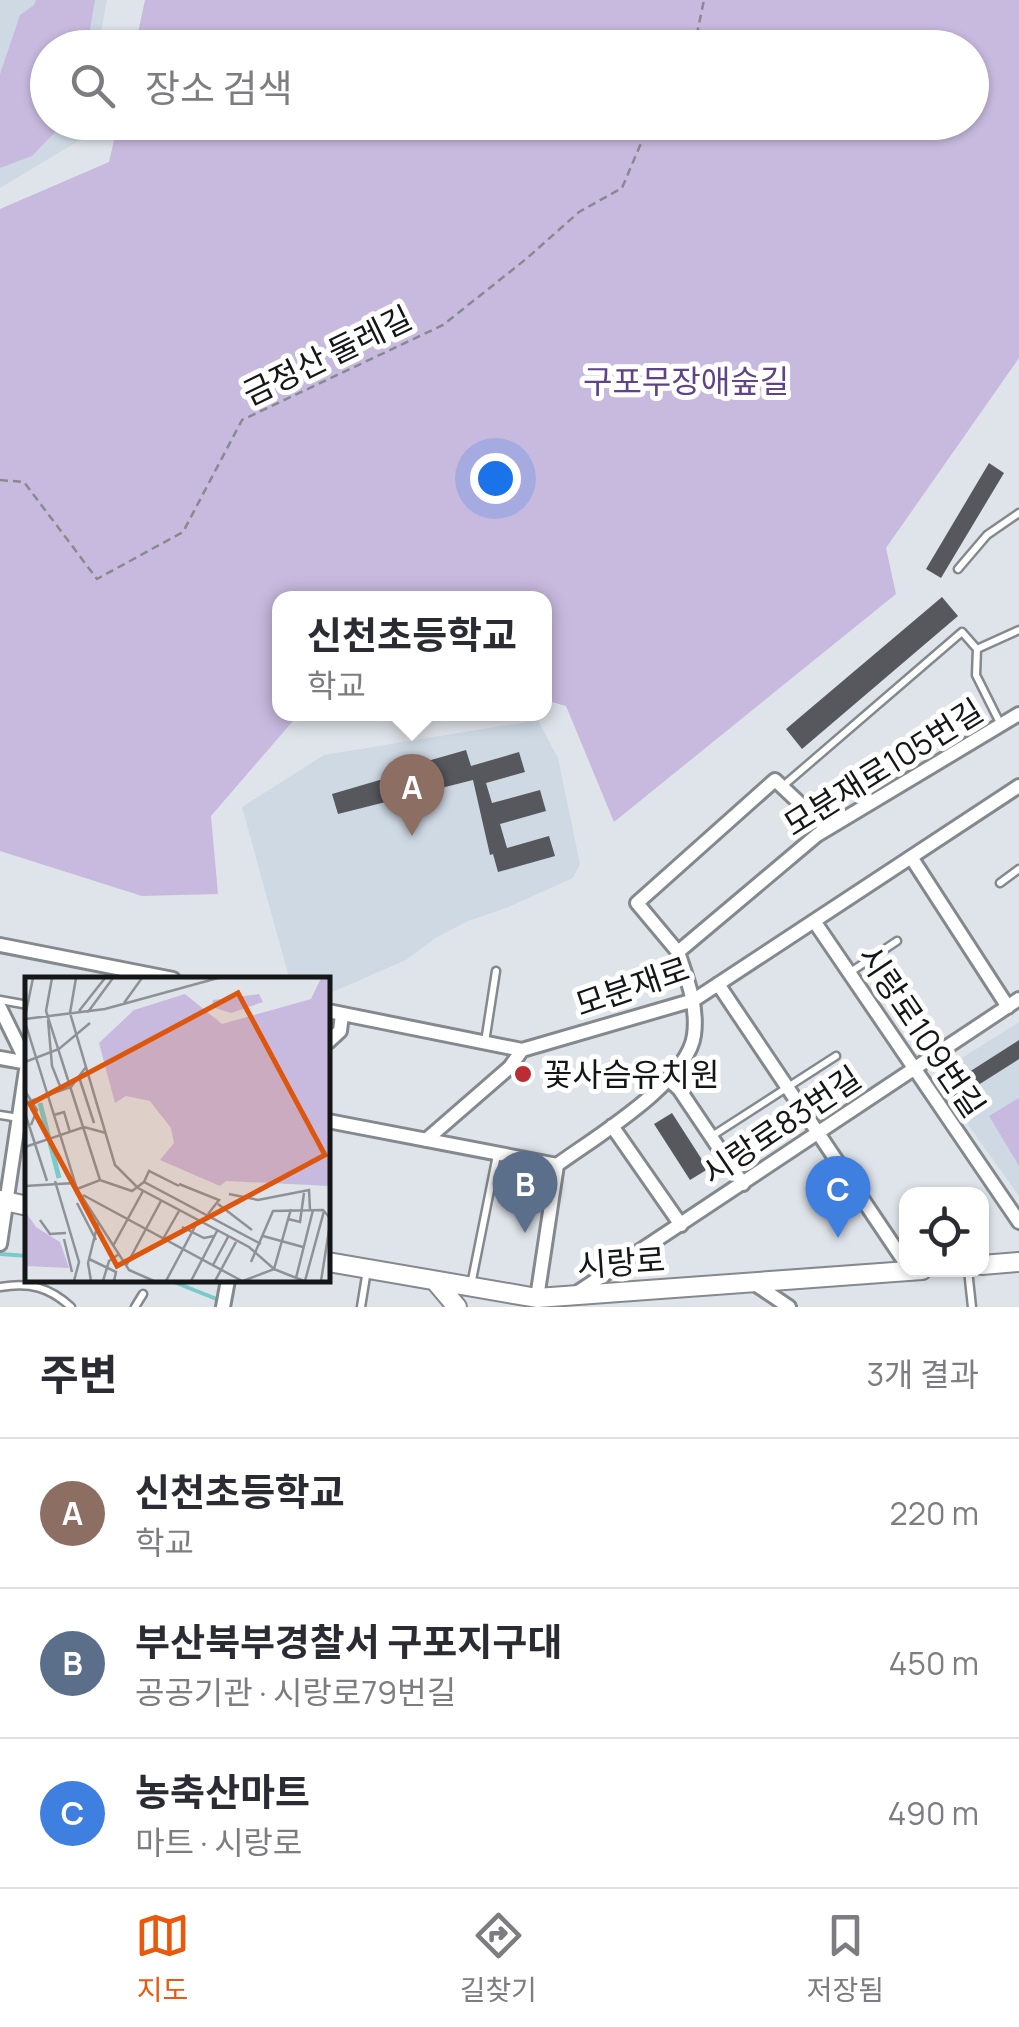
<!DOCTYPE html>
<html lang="ko">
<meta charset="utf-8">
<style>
body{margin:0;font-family:Manrope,"Noto Sans KR",sans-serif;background:#f7f7f7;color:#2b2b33}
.controls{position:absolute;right:30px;bottom:30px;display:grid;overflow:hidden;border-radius:20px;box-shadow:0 2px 8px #0004}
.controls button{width:90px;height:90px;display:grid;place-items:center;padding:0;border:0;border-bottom:2px solid #e1e1e2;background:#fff;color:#2b2b33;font:50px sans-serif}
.you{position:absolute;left:495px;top:478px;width:35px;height:35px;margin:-25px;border:8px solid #fff;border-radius:50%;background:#1a73e8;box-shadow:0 0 0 15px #1a73e833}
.badge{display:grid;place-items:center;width:65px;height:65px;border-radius:50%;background:#ea580c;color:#fff;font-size:32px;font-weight:700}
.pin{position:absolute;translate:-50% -82px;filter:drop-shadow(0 2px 5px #0008)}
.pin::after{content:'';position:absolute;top:52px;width:35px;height:30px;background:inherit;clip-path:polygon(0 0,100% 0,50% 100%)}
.popup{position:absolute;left:272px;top:591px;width:280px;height:130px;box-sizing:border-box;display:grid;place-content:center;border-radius:20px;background:#fff;filter:drop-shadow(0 2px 8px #0005);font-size:32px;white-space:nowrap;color:#7c7c81}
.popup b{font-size:38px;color:#2b2b33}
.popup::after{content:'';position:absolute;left:50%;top:100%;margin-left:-20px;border:20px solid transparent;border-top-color:#fff}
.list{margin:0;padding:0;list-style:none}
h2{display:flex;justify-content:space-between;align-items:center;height:130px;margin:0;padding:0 40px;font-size:42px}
h2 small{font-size:32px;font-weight:400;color:#7c7c81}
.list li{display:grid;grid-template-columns:65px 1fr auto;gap:30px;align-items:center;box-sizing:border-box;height:150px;padding:0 40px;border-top:2px solid #e1e1e2}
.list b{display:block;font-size:38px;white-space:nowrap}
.list p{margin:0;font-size:32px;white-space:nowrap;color:#7c7c81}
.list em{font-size:32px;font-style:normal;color:#7c7c81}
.icon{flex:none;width:55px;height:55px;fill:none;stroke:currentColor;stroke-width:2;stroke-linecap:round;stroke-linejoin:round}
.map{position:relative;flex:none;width:1019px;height:1307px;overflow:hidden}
.search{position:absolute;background:#fff;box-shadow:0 2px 8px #0004;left:30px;right:30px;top:30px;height:110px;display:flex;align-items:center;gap:25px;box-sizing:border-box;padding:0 35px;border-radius:55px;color:#7c7c81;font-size:38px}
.sheet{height:580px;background:#fff}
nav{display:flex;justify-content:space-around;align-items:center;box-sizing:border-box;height:140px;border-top:2px solid #e1e1e2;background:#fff;font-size:28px;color:#7c7c81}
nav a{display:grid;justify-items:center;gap:5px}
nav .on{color:#ea580c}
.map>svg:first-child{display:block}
.built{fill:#ced9e4}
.green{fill:#c8badf}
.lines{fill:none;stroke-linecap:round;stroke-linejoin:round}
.stream{stroke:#78cbc8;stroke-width:4}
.building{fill:#56585d}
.lane-casing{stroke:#84898e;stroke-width:11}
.street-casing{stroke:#84898e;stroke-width:18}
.secondary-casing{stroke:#84898e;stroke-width:22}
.path{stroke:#878b8f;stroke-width:2.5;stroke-dasharray:8 5;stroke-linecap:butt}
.lane{stroke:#fff;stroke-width:6}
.street{stroke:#fff;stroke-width:12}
.secondary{stroke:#fff;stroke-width:18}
.poi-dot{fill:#bc2c33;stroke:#fff;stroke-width:4}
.labels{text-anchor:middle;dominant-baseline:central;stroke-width:10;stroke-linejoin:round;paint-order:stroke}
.street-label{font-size:32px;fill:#141618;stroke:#fff}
.park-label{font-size:32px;fill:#604387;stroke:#fff}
.poi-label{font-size:32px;fill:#141618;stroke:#fff;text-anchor:start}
.inset-river{fill:none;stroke:#78cbc8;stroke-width:5}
.inset-road{fill:none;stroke:#8e9296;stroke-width:2.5}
.view{fill:#dd560d;fill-opacity:0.15;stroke:#dd560d;stroke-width:5}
.inset-edge{fill:none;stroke:#141618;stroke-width:5}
</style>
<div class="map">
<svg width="1019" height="1307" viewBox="0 0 1019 1307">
<rect width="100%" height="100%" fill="#dfe4ea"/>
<path class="built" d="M0 0H107L98 47 48 48V122L84 123 80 140 0 188Z
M538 720 558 758 580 864 573 878 506 908 468 921 434 939 406 960 328 994V979H293L288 974 242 807 324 755Z
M1019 1022V1196L933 1076Z"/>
<path class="green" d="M36 0H95L87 47 48 48V122L64 123 32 156 0 168V74L20 15 34 5Z
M145 0H1019V358L886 548 896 594 614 822 566 706 545 700 544 598H280V714H299L211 816 218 894 142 896 0 851V209L109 162 118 123 972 122V48L135 47Z
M1019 1098V1166L989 1116Z"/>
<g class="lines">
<path class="stream" d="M0 1254 28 1256
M169 1280 219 1300"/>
</g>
<path class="building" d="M989 463 1004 473 941 578 926 569Z
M942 597 958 616 802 749 786 729Z
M466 750 471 766 519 752 525 772 486 783 492 803 540 790 546 811 500 824 507 848 549 836 555 856 498 872 493 854 490 855 473 780 338 814 332 794 390 777 389 772Z
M1019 1040V1059L953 1101 944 1088Z
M672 1113 708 1169 690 1180 654 1124Z"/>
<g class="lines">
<g class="lane-casing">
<path id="lane" d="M958 569 987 535 1019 513
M977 649 1019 630
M783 786 962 632 977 649 976 675 1001 725
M1000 883 1019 869
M849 973 897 941
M0 1000 28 1005
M485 1042 496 971
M0 1115 19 1118
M712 1136 836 1056
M968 1270 972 1307
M471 1285 497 1155
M0 1287C30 1282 49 1287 71 1307
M135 1307 143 1294
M361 1307 367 1270"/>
</g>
<g class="street-casing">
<path id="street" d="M911 857 1008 1007
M814 921 1019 1222
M0 945 173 979
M678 952 637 903 775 780 827 829
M718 984 906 1264
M0 1008 27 1063 0 1244
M328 1011 522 1050 694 1000 1019 786
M328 1042 340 1031 342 1014
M0 1058 28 1063
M670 1081 679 1089 743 1184
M328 1121 557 1165
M612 1126 681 1225
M426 1140 510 1067 522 1050
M752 1282 789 1307
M575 1294 1019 999
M537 1298 557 1165C594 1138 688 1082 694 1035 698 1006 687 979 678 952L817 835 1019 714
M223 1307 228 1280"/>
</g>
<g class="secondary-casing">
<path id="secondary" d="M0 1200 28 1206
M328 1262 537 1298 922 1270
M982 1265 1019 1262
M435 1281 457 1307"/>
</g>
<path class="path" d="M694 48 704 0
M0 480 24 482 97 579 183 532 242 420 443 325 526 259 579 212 622 188 650 122"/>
<use href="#lane" class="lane"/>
<use href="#street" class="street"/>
<use href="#secondary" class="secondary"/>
</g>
<circle class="poi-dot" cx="523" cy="1074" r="10"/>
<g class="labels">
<g class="street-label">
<text transform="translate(327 355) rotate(-26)">금정산 둘레길</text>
<text transform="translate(883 767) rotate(-32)">모분재로105번길</text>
<text transform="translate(632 986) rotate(-19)">모분재로</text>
<text transform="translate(922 1031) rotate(56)">시랑로109번길</text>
<text transform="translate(781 1125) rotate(-34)">시랑로83번길</text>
<text transform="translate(621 1262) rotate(-4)">시랑로</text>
</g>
<g class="park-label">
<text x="686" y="381">구포무장애숲길</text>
</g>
<g class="poi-label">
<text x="543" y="1074">꽃사슴유치원</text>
</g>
</g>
<g transform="translate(25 977)">
<rect width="305" height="305" fill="#dfe4ea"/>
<path d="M296 1H305V209L201 204 195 209 135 183 149 166 146 151 125 124 101 119 90 126 74 66 109 33 160 17 197 47 286 22ZM234 17 238 25 206 36 187 30 188 23ZM0 234 11 250 35 265 44 291 0 289Z" fill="#c8badf"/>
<path class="inset-river" d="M15 126 34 201"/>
<path class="inset-road" d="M27 1 21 34 75 203M51 1 45 36 90 188 113 211 224 270 249 292 266 232M99 26 117 1M54 34 80 1M63 35 88 1M0 40 8 1M0 42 80 32 193 1M23 43 27 89 37 114M0 45 52 212 104 293 129 304M0 85 34 72 65 46M54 100 69 146M0 114 12 133 6 148M0 126 46 110 61 90M0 136 22 204M29 138 39 135 45 155M0 170 59 150 81 156M30 204 54 285 49 304M119 205 124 194 154 209M154 207 194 223 183 237M0 209 50 206M52 212 75 203 107 214 119 205 236 267M204 217 233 223 284 213 285 233M58 218 217 304M52 226 71 263M193 227 227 253M263 242 275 245 279 216M15 243 25 257 41 256M157 250 179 261 189 259M238 259 278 270M39 262 47 295M138 262 154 234M88 269 118 214M64 282 91 295 89 304M226 285 248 234 298 233 305 241M188 288 203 260M101 289 136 224M271 301 288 233M66 304 63 286 73 246M78 304 84 284 94 277M141 304 173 244M166 304 192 254M190 304 211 265M218 304 249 292 279 304M280 304 299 234M296 304 305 247"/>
<path class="view" d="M213 16 300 178 92 289 5 127Z"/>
<rect width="305" height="305" class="inset-edge"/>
</g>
</svg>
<div class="controls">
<button><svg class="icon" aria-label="locate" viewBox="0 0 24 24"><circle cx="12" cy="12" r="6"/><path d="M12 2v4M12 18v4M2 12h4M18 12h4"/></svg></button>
</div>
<div class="you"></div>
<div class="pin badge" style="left:412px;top:836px;background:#8d6e63">A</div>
<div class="popup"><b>신천초등학교</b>학교</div>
<div class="pin badge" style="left:525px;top:1233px;background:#5c6f8a">B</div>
<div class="pin badge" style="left:838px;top:1238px;background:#3f7fe0">C</div>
<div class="search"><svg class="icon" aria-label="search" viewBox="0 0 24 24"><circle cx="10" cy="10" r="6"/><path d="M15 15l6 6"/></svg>장소 검색</div>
</div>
<section class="sheet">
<h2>주변<small>3개 결과</small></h2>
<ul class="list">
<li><span class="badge" style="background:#8d6e63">A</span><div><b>신천초등학교</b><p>학교</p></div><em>220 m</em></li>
<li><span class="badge" style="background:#5c6f8a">B</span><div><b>부산북부경찰서 구포지구대</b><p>공공기관 · 시랑로79번길</p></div><em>450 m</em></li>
<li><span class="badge" style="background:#3f7fe0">C</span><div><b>농축산마트</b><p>마트 · 시랑로</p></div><em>490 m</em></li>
</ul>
</section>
<nav>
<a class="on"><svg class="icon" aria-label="map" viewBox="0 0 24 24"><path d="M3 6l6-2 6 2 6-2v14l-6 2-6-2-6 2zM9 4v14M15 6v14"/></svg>지도</a>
<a><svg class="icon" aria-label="directions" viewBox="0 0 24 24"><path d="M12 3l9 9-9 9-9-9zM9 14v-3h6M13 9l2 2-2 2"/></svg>길찾기</a>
<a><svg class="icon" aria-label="saved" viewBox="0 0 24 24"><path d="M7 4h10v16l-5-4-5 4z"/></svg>저장됨</a>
</nav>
